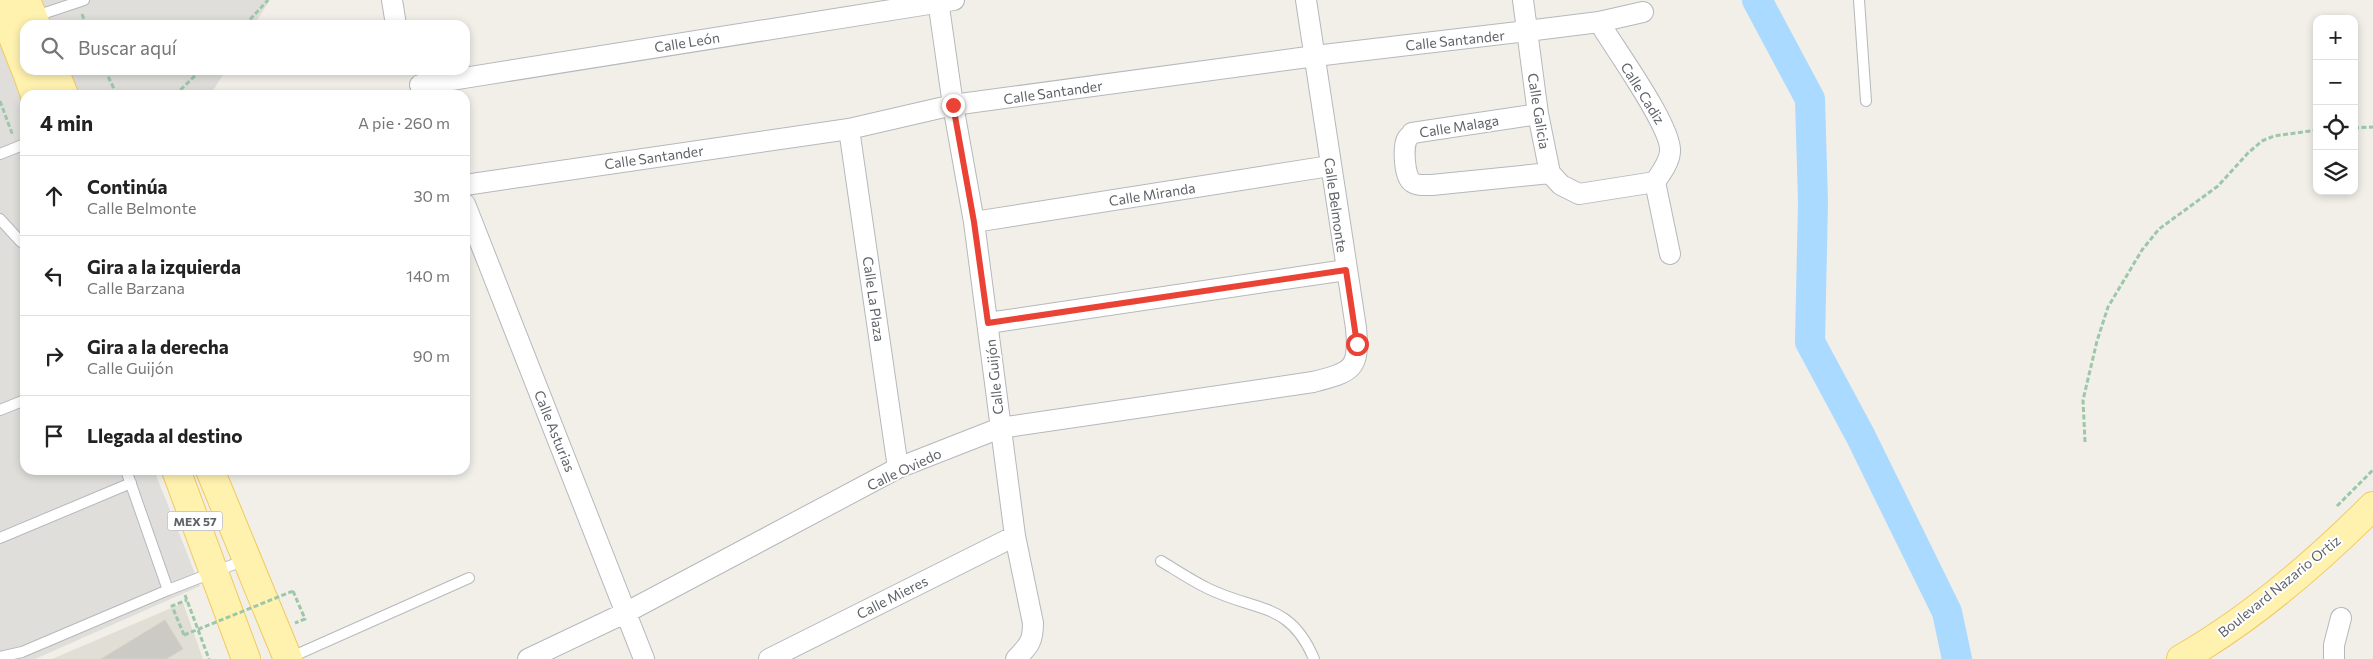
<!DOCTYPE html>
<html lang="es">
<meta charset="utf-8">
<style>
body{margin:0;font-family:Commissioner,sans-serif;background:#f2f2f2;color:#222}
.controls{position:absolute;right:15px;top:15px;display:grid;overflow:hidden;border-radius:10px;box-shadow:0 2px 8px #0003}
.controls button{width:45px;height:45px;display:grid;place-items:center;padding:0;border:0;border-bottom:1px solid #e0e0e0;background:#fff;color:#222;font:25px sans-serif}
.stop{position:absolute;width:15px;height:15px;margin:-11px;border:4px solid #ea4335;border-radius:50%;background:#fff}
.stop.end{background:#ea4335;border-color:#fff;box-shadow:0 1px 5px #0008}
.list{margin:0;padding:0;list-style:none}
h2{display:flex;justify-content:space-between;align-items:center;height:65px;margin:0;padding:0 20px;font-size:21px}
h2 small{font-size:16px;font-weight:400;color:#767676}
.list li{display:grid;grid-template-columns:32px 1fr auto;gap:15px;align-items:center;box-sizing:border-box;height:80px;padding:0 20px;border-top:1px solid #e0e0e0}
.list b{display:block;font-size:19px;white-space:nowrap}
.list p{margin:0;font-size:16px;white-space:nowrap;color:#767676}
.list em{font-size:16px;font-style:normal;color:#767676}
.icon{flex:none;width:28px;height:28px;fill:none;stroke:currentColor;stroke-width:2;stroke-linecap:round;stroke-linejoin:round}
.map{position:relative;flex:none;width:2373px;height:659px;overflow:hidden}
.search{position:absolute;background:#fff;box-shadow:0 2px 8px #0003;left:20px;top:20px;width:450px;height:55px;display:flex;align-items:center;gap:12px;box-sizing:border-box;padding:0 18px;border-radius:15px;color:#767676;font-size:19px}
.panel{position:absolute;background:#fff;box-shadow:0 2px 8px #0003;left:20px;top:90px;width:450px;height:385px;border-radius:15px}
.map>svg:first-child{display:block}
.industrial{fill:#e0deda}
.education{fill:#e1ded6}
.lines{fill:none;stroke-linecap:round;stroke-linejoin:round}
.river{stroke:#aadaff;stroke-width:30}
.building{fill:#cccac5;stroke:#d6d1c6}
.service-casing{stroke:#b5b8bc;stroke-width:12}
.minor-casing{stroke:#b5b8bc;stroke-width:22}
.primary-casing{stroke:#f2c960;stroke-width:30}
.path{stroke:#9cc7a9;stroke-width:3;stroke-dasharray:5 2.5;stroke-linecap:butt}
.service{stroke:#fff;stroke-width:10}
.minor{stroke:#fff;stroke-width:20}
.primary{stroke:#fff2af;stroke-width:28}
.path-bridge{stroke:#9cc7a9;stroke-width:3;stroke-dasharray:5 2.5;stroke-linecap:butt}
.route{stroke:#ea4335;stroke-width:6}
.labels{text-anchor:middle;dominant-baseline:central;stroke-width:4;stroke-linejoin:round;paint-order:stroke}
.shield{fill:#fff;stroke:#8f9295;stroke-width:1}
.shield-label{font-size:12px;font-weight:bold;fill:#5f6368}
.street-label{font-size:14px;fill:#5f6368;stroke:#fff}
</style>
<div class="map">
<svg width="2373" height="659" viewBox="0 0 2373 659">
<rect width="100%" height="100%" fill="#f1efe8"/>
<path class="industrial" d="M0 0H270L254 25H25V70H226L210 95H25V470H154L200 586 35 659H0Z"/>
<path class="education" d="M183 603 203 659H52Z"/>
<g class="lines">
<path class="river" d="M1757 0 1810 99 1813 202 1810 342 1860 435 1947 612 1957 659"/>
</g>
<path class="building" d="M165 620 183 649 166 659H101Z"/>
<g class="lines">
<g class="service-casing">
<path id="service" d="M1859 0 1866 101
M33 17 84 0
M0 154 25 144
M0 219 21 242
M0 410 25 400
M0 538 131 483
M1161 561C1176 570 1191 580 1207 588 1255 612 1290 601 1314 659
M168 590 245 560
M0 657 22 652 168 590 126 470
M289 658 469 578"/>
</g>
<g class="minor-casing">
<path id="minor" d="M392 0 396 25
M938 0 953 105 974 222 1015 536 1033 623C1033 643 1028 646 1016 659
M1523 0 1538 114 1550 173 1561 185 1579 194 1655 182
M1599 22C1613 46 1673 128 1670 152 1669 163 1661 173 1655 182L1670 254
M420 85 954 0
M1538 114 1412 133C1411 135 1408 137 1407 139 1403 147 1404 177 1412 182 1417 186 1426 185 1432 185L1550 173
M849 129 898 468
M465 185 849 129 953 105 1315 56 1527 31 1599 22 1643 12
M465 204 644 659
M974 222 1330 166
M988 323 1346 270
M528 659 627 612 898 468 1000 428 1313 382C1352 372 1360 370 1356 328L1306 0
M769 659 1015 536
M2334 659V645L2341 618"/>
</g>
<g class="primary-casing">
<path id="primary" d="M26 0 36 25
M0 4 25 68
M26 70 35 95
M54 70 64 95
M176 470 246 659
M210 470 288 659
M2181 659C2251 619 2316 563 2373 506"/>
</g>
<path class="path" d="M82 14 86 25
M245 25 268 0
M105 70 117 95
M175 95 201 70
M0 101 13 136
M2354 128 2373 127
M21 158 25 168
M2085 442 2083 400 2097 341 2108 307 2142 250 2159 229 2218 186 2248 153 2262 141 2274 136 2317 130
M2337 506 2373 470
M293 591 305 619 295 623
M185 595 209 659
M184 635 172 606 187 600"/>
<use href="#service" class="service"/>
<use href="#minor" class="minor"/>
<use href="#primary" class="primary"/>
<path class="path-bridge" d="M184 635 293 591"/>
</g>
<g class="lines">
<path class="route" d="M953 105 974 222 988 323 1346 270 1357 344"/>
</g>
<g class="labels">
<rect class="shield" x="167.5" y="511.5" width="55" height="19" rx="4"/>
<g class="shield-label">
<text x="195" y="521">MEX 57</text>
</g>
<g class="street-label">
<text transform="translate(1455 40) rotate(-6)">Calle Santander</text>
<text transform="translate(687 42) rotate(-9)">Calle León</text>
<text transform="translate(1053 92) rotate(-8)">Calle Santander</text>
<text transform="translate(1643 93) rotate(58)">Calle Cadiz</text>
<text transform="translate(1539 111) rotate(81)">Calle Galicia</text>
<text transform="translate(1459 126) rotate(-9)">Calle Malaga</text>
<text transform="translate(654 157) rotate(-8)">Calle Santander</text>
<text transform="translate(1152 194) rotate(-9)">Calle Miranda</text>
<text transform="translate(1336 205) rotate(82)">Calle Belmonte</text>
<text transform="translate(874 299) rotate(82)">Calle La Plaza</text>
<text transform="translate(994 377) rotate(-96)">Calle Guijón</text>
<text transform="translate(555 431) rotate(68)">Calle Asturias</text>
<text transform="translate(904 469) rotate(-25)">Calle Oviedo</text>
<text transform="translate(2279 586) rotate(-39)">Boulevard Nazario Ortiz</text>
<text transform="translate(892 597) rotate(-27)">Calle Mieres</text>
</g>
</g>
</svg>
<div class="controls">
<button>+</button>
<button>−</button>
<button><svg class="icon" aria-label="locate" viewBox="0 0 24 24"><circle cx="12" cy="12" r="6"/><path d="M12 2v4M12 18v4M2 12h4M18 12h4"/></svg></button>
<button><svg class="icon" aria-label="layers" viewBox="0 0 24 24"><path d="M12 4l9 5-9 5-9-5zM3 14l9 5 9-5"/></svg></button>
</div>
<div class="stop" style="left:1357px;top:344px"></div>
<div class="stop end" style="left:953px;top:105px"></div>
<div class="search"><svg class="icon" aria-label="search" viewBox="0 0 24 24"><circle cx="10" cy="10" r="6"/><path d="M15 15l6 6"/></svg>Buscar aquí</div>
<section class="panel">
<h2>4 min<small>A pie · 260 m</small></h2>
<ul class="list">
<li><svg class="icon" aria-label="ahead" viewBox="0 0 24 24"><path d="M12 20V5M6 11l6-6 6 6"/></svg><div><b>Continúa</b><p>Calle Belmonte</p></div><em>30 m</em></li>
<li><svg class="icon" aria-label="left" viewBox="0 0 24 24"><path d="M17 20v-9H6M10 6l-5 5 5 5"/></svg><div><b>Gira a la izquierda</b><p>Calle Barzana</p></div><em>140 m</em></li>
<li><svg class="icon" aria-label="right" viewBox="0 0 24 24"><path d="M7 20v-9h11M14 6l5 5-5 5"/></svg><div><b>Gira a la derecha</b><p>Calle Guijón</p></div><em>90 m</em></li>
<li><svg class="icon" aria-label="arrive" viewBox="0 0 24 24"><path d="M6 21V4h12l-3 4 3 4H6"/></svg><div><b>Llegada al destino</b></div></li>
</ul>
</section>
</div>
